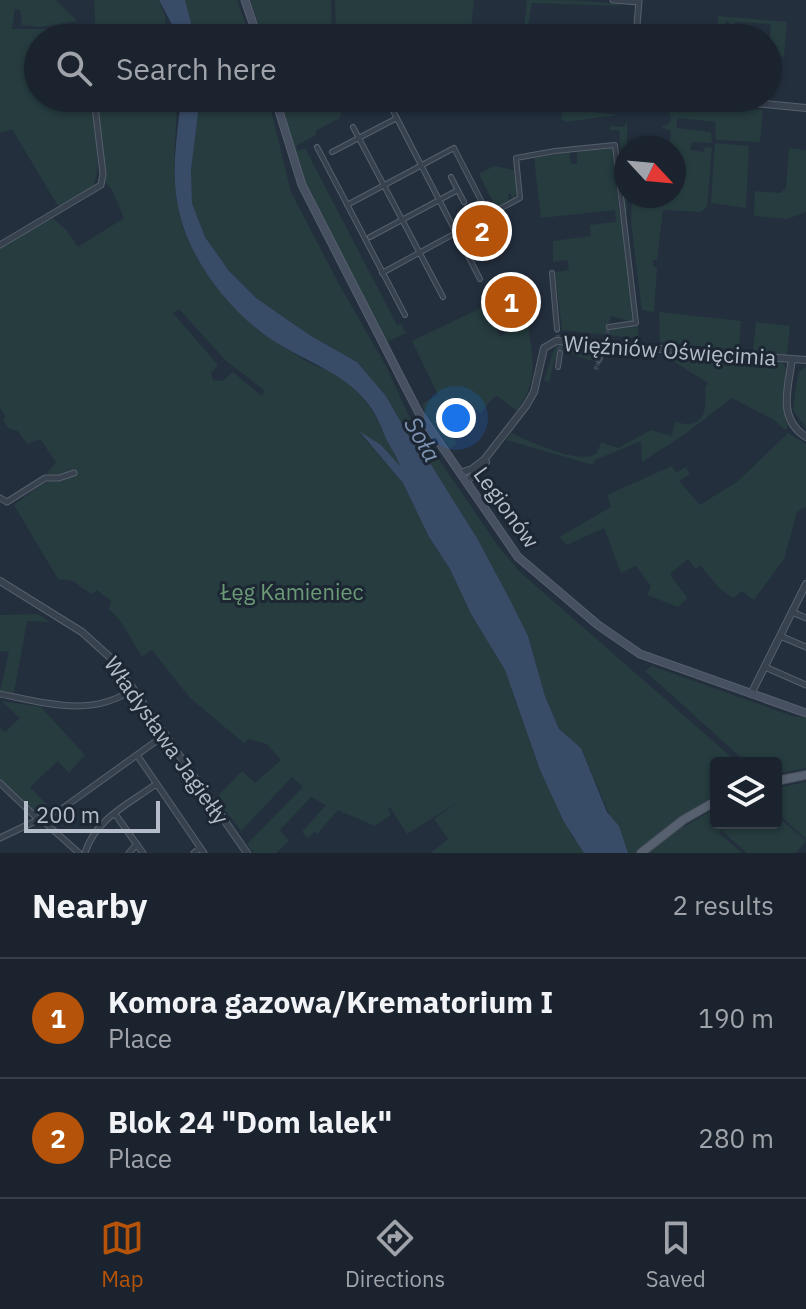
<!DOCTYPE html>
<meta charset="utf-8">
<style>
body{margin:0;font-family:"IBM Plex Sans",sans-serif;background:#242b36;color:#f1f3f6}
.controls{position:absolute;right:24px;bottom:24px;display:grid;overflow:hidden;border-radius:8px;box-shadow:0 2px 6px #0004}
.controls button{width:72px;height:72px;display:grid;place-items:center;padding:0;border:0;border-bottom:2px solid #39404a;background:#1b232e;color:#f1f3f6;font:40px sans-serif}
.compass{position:absolute;left:614px;top:136px;width:72px;height:72px;border-radius:50%;background:#1b232e;box-shadow:0 2px 6px #0004;rotate:116deg}
.scale{position:absolute;left:24px;bottom:20px;width:136px;box-sizing:border-box;padding-left:8px;border:4px solid #b4bcc9;border-top:0;font-size:22px;line-height:28px;white-space:nowrap;color:#b4bcc9;-webkit-text-stroke:6px #1d2633;paint-order:stroke}
.you{position:absolute;left:456px;top:418px;width:28px;height:28px;margin:-20px;border:6px solid #fff;border-radius:50%;background:#1a73e8;box-shadow:0 0 0 12px #1a73e833}
.badge{display:grid;place-items:center;width:52px;height:52px;border-radius:50%;background:#b45309;color:#fff;font-size:26px;font-weight:700}
.pin{position:absolute;translate:-50% -50%;border:4px solid #fff;box-shadow:0 2px 8px #0006}
.list{margin:0;padding:0;list-style:none}
h2{display:flex;justify-content:space-between;align-items:center;height:104px;margin:0;padding:0 32px;font-size:34px}
h2 small{font-size:26px;font-weight:400;color:#a0a4aa}
.list li{display:grid;grid-template-columns:52px 1fr auto;gap:24px;align-items:center;box-sizing:border-box;height:120px;padding:0 32px;border-top:2px solid #39404a}
.list b{display:block;font-size:30px;white-space:nowrap}
.list p{margin:0;font-size:26px;white-space:nowrap;color:#a0a4aa}
.list em{font-size:26px;font-style:normal;color:#a0a4aa}
.icon{flex:none;width:44px;height:44px;fill:none;stroke:currentColor;stroke-width:2;stroke-linecap:round;stroke-linejoin:round}
.map{position:relative;flex:none;width:806px;height:853px;overflow:hidden}
.search{position:absolute;background:#1b232e;box-shadow:0 2px 6px #0004;left:24px;right:24px;top:24px;height:88px;display:flex;align-items:center;gap:20px;box-sizing:border-box;padding:0 28px;border-radius:44px;color:#a0a4aa;font-size:30px}
.sheet{height:344px;background:#1b232e}
nav{display:flex;justify-content:space-around;align-items:center;box-sizing:border-box;height:112px;border-top:2px solid #39404a;background:#1b232e;font-size:22px;color:#a0a4aa}
nav a{display:grid;justify-items:center;gap:4px}
nav .on{color:#b45309}
.map>svg:first-child{display:block}
.green{fill:#263c3f;fill-rule:evenodd}
.water{fill:#394c67}
.lines{fill:none;stroke-linecap:round;stroke-linejoin:round}
.pedestrian-tunnel{stroke:#3a4453;stroke-width:4;stroke-dasharray:4 2;stroke-linecap:butt}
.pedestrian-casing{stroke:#565f6c;stroke-width:6}
.minor-casing{stroke:#565f6c;stroke-width:7}
.tertiary-casing{stroke:#565f6c;stroke-width:8}
.secondary-casing{stroke:#565f6c;stroke-width:9}
.primary-casing{stroke:#414a57;stroke-width:10}
.pedestrian{stroke:#38414e;stroke-width:4}
.minor{stroke:#38414e;stroke-width:5}
.tertiary{stroke:#38414e;stroke-width:6}
.secondary{stroke:#465061;stroke-width:7}
.primary{stroke:#56606e;stroke-width:8}
.labels{text-anchor:middle;dominant-baseline:central;stroke-width:6;stroke-linejoin:round;paint-order:stroke}
.street-label{font-size:22px;fill:#b4bcc9;stroke:#1d2633}
.park-label{font-size:22px;fill:#6b9a76;stroke:#1d2633}
.water-label{font-size:24px;font-style:italic;fill:#7c92b1;stroke:#1d2633}
</style>
<div class="map">
<svg width="806" height="853" viewBox="0 0 806 853">
<rect width="100%" height="100%" fill="#242f3e"/>
<path class="green" d="M0 0H56L77 21 40 27 22 25 20 10 15 9 12 29H85L86 33 75 35 74 38H38V98H91C94 115 103 174 92 188 86 196 68 203 58 206L12 129 0 133Z
M94 0H159L165 16 166 38H96Z
M185 0H237L251 38H195Z
M250 0H331L332 29 328 38H264Z
M335 0H474L470 38H333L336 34Z
M527 0C554 0 602 0 625 6L532 3 527 30 524 28Z
M718 16 787 22 784 57 768 55 771 24 736 22 732 25 725 20V25L730 27 727 28 726 38H719L717 36Z
M97 98H177C177 132 171 167 177 201 189 273 246 327 306 361 320 369 337 372 349 383 375 406 384 435 400 464L399 467 381 445 359 432 403 483 429 537 450 569 471 614 505 670 540 770 574 840 610 816 581 748 559 729 545 696 528 636 477 538 430 463 407 433 386 396 357 362 311 336 256 298 229 271 205 237 192 203 191 170 200 98H268L291 192 339 284 386 366 408 414 498 546 520 572 738 763H716V795L675 820 684 827 716 808V823H727L719 833 742 853H431L448 839 434 819 458 802 407 834 390 807 388 809 391 815 375 826 338 810 317 834 314 832 308 839 302 832 326 805 311 797 280 830 289 841 276 853H253L247 844 303 787 292 777 241 831 216 798 242 771 255 783 281 760 267 744 249 739 244 743 190 698 152 650 142 657 121 622 109 609 111 601 97 590 91 594 73 581 58 579 14 505 42 484 52 481 48 472 56 462 40 439 27 444 18 431 8 428 3 420 6 417 0 408V247L53 218 67 231 78 247 124 218 112 190 104 181ZM179 309 225 360 265 391 262 396 233 372 222 381 213 380 211 373 218 365 173 313Z
M278 98H287L282 100 283 103 293 98H341L343 102 340 118 315 131 316 135 296 146 298 151 305 148 397 325 401 324 406 333 387 342 310 195Z
M658 101 763 110 760 142 716 140 715 122 677 118V128L711 132 712 143 692 142 690 150 704 152 705 147 712 148 707 207 701 212 663 210 657 260H653V266L657 267 654 312 642 310 641 303 631 222 632 196H674V148H669L671 131 661 127 670 123 671 116Z
M569 105 570 109 618 115 566 122 561 119 562 108Z
M627 121V212L625 213 619 130H610V126L624 127Z
M715 143 749 146 746 208 711 203Z
M613 148 619 214H622L635 323 611 316 608 328 638 324V335L635 338 562 330 555 272 569 270 568 260 553 262V241L591 236 590 225 616 222 615 210 541 218 534 158 569 152 571 164H577V152Z
M789 148 806 150V212L787 219 754 216 755 191 780 193 786 188Z
M494 166 515 170 517 193 512 200 511 194H508L509 202 497 210 479 174Z
M485 306 500 336 528 324C533 360 539 379 517 411L497 396 492 399 481 413 475 409 450 434 457 443 450 449 425 414 422 404 438 395 412 341Z
M659 312 741 321 739 350 660 342Z
M756 322 790 326 787 355 753 351Z
M562 344 599 347 596 362 561 351 558 359H555L549 382 544 380 555 347Z
M665 350 780 362 784 364 786 370 784 413 788 426 785 430 774 420 732 398 685 434 642 462 641 441 595 460 593 465 506 440 511 433C529 441 580 466 597 453L601 442 618 448 651 430 671 436 675 422C704 430 707 412 705 388L708 383 665 356Z
M806 366V428L793 410 798 373Z
M788 433 806 444V507L797 512 784 559 754 600 742 591 733 598 720 589 700 565 695 569 688 559 670 574 687 598 678 607 647 595 651 586 636 566 621 573 604 528 567 545 559 537 611 507 607 495 672 466 676 473 686 467 690 474 679 481 700 505 738 481Z
M38 614 50 622 27 621 14 693 0 691 9 652 0 651V615Z
M652 666 792 716 806 718V768L776 774V763H747L645 671Z
M1 701 41 707 85 755 69 773 58 761 30 787 50 808 39 815 0 781V728L5 732 20 718Z
M806 782V839L776 812V788Z
M776 815 806 841 796 853H747L722 831 729 823H776Z"/>
<path class="water" d="M159 0H185L195 38H179Z
M181 98H200L191 170 192 203 205 237 229 271 256 298 311 336 357 362 386 396 407 433 430 463 477 538 510 600 528 636 545 696 559 729 581 748 607 812 619 826 628 853H584L564 822 540 770 505 670 471 614 450 569 429 537 403 483 359 431 381 445 400 466C397 455 388 445 384 434 363 372 308 368 261 332 221 301 185 252 177 201 171 167 178 132 181 98Z"/>
<g class="lines">
<path class="pedestrian-tunnel" d="M557 329 560 353
M604 345 609 327
M594 367 597 368 599 360"/>
<g class="pedestrian-casing">
<path id="pedestrian" d="M390 105 480 279
M353 127 443 297
M317 147 405 315
M332 152 397 118
M451 177 464 202
M347 205 454 148 489 216
M370 237 458 190
M382 273 520 198 516 158 555 151 615 145 636 323 609 327
M552 273 557 329
M487 300 488 303
M599 360 602 351
M558 367 560 353"/>
</g>
<g class="minor-casing">
<path id="minor" d="M613 0 639 2
M82 38H91
M636 38 639 0
M0 245 101 185 103 174 94 98
M0 498 7 502 45 478H59L74 473
M792 612 806 618
M780 636 806 647
M765 667 806 685
M0 694C46 703 92 718 133 689
M137 755 204 853
M0 783 39 820
M115 814 143 853
M41 819 79 853
M0 838 63 808 166 734
M85 853C95 819 129 804 156 784
M129 853 137 844
M194 853 200 848"/>
</g>
<g class="tertiary-casing">
<path id="tertiary" d="M704 98 806 108
M792 359C788 389 777 418 806 437
M460 473 472 469 484 460 526 406 534 392 544 348 556 341 806 360
M466 482 486 462
M0 581 82 632 114 661 247 853
M751 694 806 584"/>
</g>
<g class="secondary-casing">
<path id="secondary" d="M245 0 258 38
M275 98 302 185 405 386 419 413 518 557 598 625 640 654 806 713"/>
</g>
<g class="primary-casing">
<path id="primary" d="M776 781 806 775
M641 853 683 820 716 801"/>
</g>
<use href="#pedestrian" class="pedestrian"/>
<use href="#minor" class="minor"/>
<use href="#tertiary" class="tertiary"/>
<use href="#secondary" class="secondary"/>
<use href="#primary" class="primary"/>
</g>
<g class="labels">
<g class="street-label">
<text transform="translate(670 350) rotate(4)">Więźniów Oświęcimia</text>
<text transform="translate(507 507) rotate(54)">Legionów</text>
<text transform="translate(167 740) rotate(55)">Władysława Jagiełły</text>
</g>
<g class="park-label">
<text x="292" y="591">Łęg Kamieniec</text>
</g>
<g class="water-label">
<text transform="translate(423 439) rotate(60)">Soła</text>
</g>
</g>
</svg>
<div class="controls">
<button><svg class="icon" aria-label="layers" viewBox="0 0 24 24"><path d="M12 4l9 5-9 5-9-5zM3 14l9 5 9-5"/></svg></button>
</div>
<svg class="compass" viewBox="-18 -18 36 36"><path d="M0-13l5 13h-10z" fill="#e53935"/><path d="M0 13l5-13h-10z" fill="#a0a4aa"/></svg>
<div class="scale">200 m</div>
<div class="you"></div>
<div class="pin badge" style="left:511px;top:302px">1</div>
<div class="pin badge" style="left:482px;top:231px">2</div>
<div class="search"><svg class="icon" aria-label="search" viewBox="0 0 24 24"><circle cx="10" cy="10" r="6"/><path d="M15 15l6 6"/></svg>Search here</div>
</div>
<section class="sheet">
<h2>Nearby<small>2 results</small></h2>
<ul class="list">
<li><span class="badge">1</span><div><b>Komora gazowa/Krematorium I</b><p>Place</p></div><em>190 m</em></li>
<li><span class="badge">2</span><div><b>Blok 24 &quot;Dom lalek&quot;</b><p>Place</p></div><em>280 m</em></li>
</ul>
</section>
<nav>
<a class="on"><svg class="icon" aria-label="map" viewBox="0 0 24 24"><path d="M3 6l6-2 6 2 6-2v14l-6 2-6-2-6 2zM9 4v14M15 6v14"/></svg>Map</a>
<a><svg class="icon" aria-label="directions" viewBox="0 0 24 24"><path d="M12 3l9 9-9 9-9-9zM9 14v-3h6M13 9l2 2-2 2"/></svg>Directions</a>
<a><svg class="icon" aria-label="saved" viewBox="0 0 24 24"><path d="M7 4h10v16l-5-4-5 4z"/></svg>Saved</a>
</nav>
